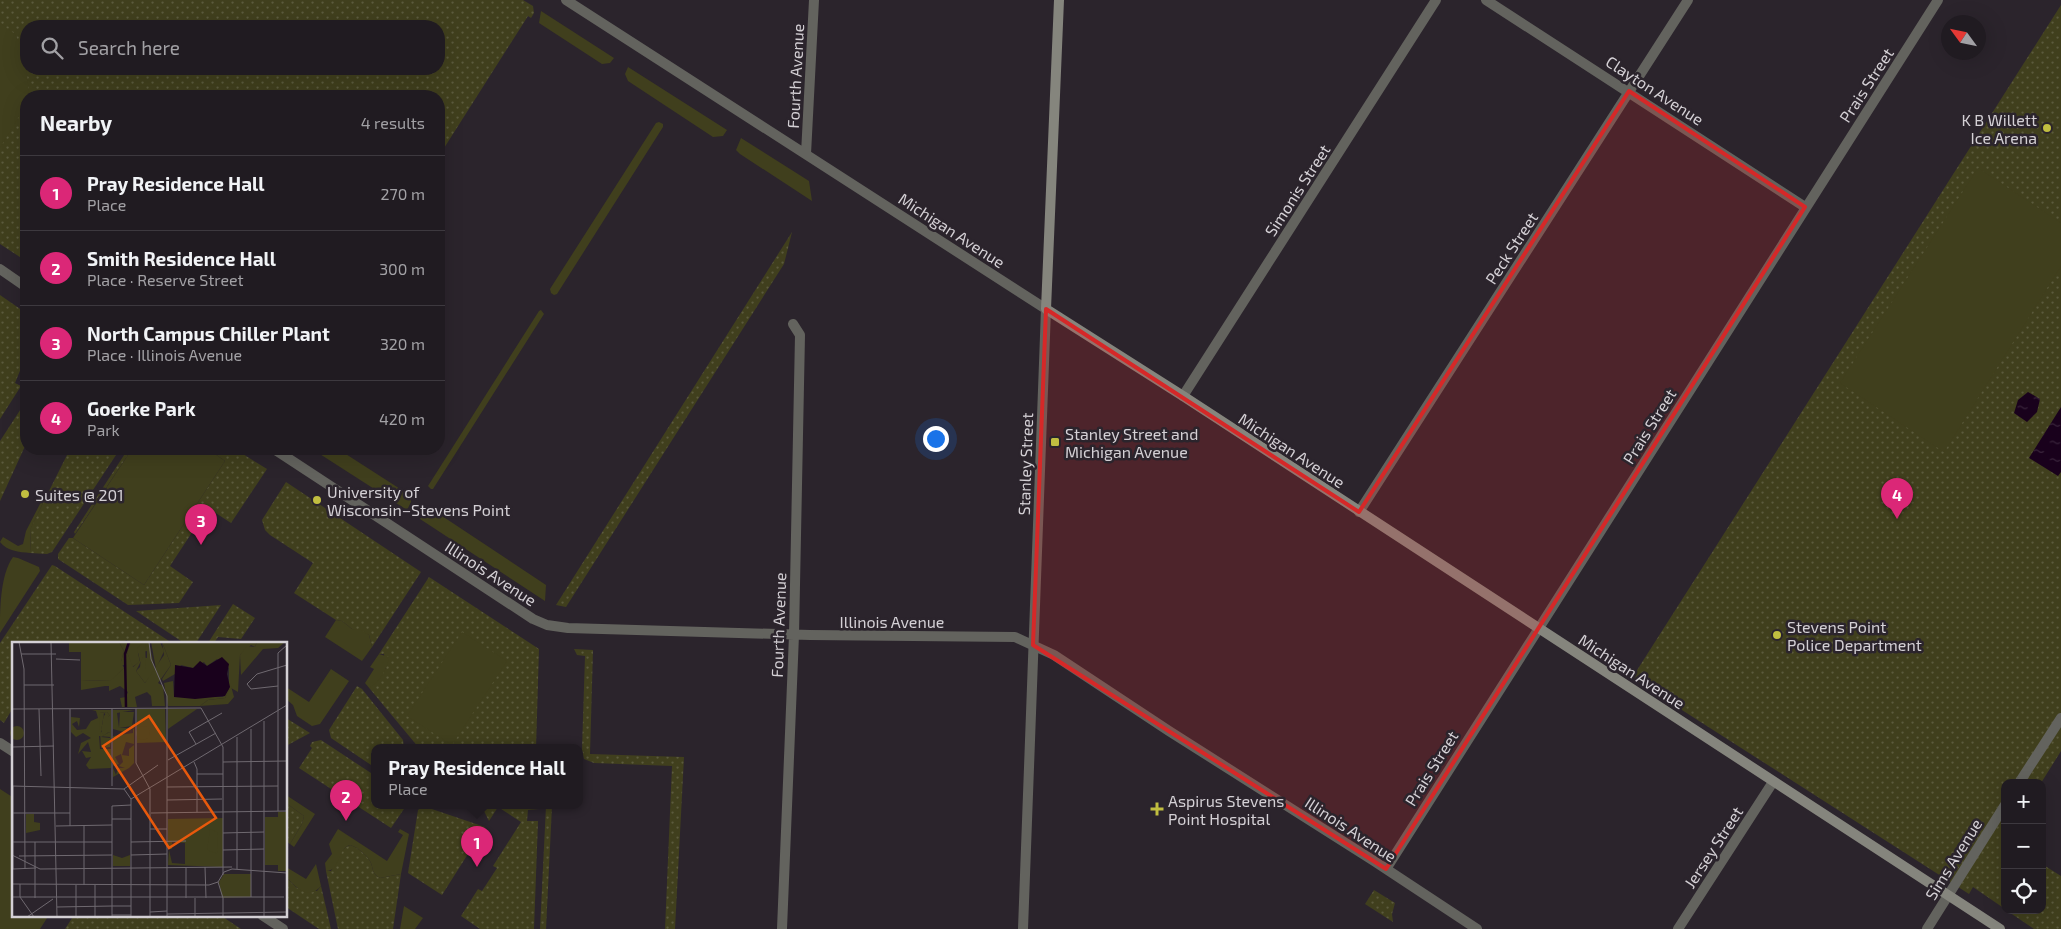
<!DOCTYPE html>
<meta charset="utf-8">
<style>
body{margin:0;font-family:"Exo 2",sans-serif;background:#28242a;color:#f1f3f6}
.controls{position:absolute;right:15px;bottom:15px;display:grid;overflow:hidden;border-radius:10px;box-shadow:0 5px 20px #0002}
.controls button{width:45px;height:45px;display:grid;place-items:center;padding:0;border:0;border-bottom:1px solid #3d393f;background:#201b21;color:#f1f3f6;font:25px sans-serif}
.compass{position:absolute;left:1941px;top:15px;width:45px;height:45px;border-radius:50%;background:#201b21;box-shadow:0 5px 20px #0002;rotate:303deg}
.you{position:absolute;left:935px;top:438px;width:18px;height:18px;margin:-12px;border:4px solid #fff;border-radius:50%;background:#1a73e8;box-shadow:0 0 0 8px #1a73e833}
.badge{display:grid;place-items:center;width:32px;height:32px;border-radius:50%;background:#db2777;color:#fff;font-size:16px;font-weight:700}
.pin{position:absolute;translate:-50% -41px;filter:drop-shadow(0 1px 2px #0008)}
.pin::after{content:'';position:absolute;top:26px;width:18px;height:15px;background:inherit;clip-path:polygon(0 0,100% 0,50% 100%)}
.popup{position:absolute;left:371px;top:744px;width:212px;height:65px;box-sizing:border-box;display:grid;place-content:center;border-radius:10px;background:#201b21;filter:drop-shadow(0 1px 4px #0005);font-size:16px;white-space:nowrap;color:#a2a1a5}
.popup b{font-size:19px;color:#f1f3f6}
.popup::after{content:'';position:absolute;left:50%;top:100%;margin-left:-10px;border:10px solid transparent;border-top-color:#201b21}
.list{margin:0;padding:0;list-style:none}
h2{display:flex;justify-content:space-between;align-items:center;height:65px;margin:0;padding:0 20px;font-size:21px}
h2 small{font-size:16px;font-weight:400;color:#a2a1a5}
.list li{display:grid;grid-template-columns:32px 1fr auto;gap:15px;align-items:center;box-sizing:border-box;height:75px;padding:0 20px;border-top:1px solid #3d393f}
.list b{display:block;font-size:19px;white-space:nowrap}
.list p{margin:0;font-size:16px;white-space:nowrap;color:#a2a1a5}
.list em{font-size:16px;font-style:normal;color:#a2a1a5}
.icon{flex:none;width:28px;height:28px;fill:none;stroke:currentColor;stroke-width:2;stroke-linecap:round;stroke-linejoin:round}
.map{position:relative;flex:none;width:2061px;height:929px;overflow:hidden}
.search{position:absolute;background:#201b21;box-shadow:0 5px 20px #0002;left:20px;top:20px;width:425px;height:55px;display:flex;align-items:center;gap:12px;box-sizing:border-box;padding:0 18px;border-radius:20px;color:#a2a1a5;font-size:19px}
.panel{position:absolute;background:#201b21;box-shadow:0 5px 20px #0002;left:20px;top:90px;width:425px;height:365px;border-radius:20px}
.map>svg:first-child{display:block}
.grass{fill:url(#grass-dots);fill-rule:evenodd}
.garden{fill:#403f1d}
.water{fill:url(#water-ripples)}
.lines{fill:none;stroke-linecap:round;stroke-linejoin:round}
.street{stroke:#63635e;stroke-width:10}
.secondary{stroke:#85857d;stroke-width:10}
.marked{fill:#d62828;fill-opacity:0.2;stroke:#d62828;stroke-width:4;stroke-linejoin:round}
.poi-dot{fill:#c1be40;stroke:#2b242c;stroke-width:2}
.labels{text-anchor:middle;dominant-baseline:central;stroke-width:5;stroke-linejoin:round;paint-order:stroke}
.street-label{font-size:16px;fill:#d4d0d5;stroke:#2b242c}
.poi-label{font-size:16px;fill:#d4d0d5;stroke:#2b242c;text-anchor:start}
.inset-river{fill:none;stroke:#19011c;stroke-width:2.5}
.inset-road{fill:none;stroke:#6f6970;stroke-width:1}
.view{fill:#e8590c;fill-opacity:0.15;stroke:#e8590c;stroke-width:2.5}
.inset-edge{fill:none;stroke:#d4d0d5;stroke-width:2.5}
</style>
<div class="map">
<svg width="2061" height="929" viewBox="0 0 2061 929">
<defs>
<pattern id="grass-dots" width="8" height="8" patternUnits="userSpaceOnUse" patternTransform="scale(1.25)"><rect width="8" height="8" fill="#403f1d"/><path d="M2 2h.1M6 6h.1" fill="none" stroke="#5b5a3d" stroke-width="1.8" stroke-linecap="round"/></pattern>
<pattern id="water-ripples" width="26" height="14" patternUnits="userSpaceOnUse" patternTransform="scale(1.25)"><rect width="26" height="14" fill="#19011c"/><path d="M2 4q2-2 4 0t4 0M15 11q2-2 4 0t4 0" fill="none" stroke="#3a253c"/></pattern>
</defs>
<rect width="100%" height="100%" fill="#2b242c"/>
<path class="grass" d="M0 0H523L533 6 534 13 531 18 528 16 439 156V96H26V261L0 244ZM26 26H439V69H26Z
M2061 5V751L2041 783H2005V909L1973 887 1969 894 1632 678Z
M792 232 784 264 566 607 556 605Z
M0 295 26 313V356L15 383 21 386 0 419Z
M26 401V444L0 501V441Z
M70 449H120L52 552 47 554 30 553 31 527Z
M128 449H132L75 534 74 532Z
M208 449H235L267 469 231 523 208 508 170 566 193 582 179 603 128 605 58 559V554L69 538H73L144 585 225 461Z
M286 482 421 572 372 647 369 635 352 629 342 621 336 620 294 593 313 563 270 535 265 530 262 520Z
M52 565 55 566 172 643H131L126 640 124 643H14V706L4 723 0 720V643Z
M429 577 539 649 536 748H419L370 689V686L386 668 384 654H379Z
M233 604 255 618 241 639 218 637 214 643H208Z
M221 605 196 643H184L136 611Z
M574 649 593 650 590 754 684 757 675 929H665L672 766 594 763 584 759 582 750 585 656 577 655Z
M357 686 362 689 403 740 404 748H374V767L331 738 329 730Z
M286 718 310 733 286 746Z
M321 740 374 775V806H406L391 828 299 768 312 748 310 746 312 742Z
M286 803 304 816 302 824 290 844 286 841Z
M423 806 485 827 442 895 408 873 418 810Z
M493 806H539V809L528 810 527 821H538L534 929H480L461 916 478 889 482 891 497 868 493 866 521 822 498 807 489 821 484 811 487 807Z
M546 806H552L546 929H540Z
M350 845C357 847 366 854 370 861 374 869 371 873 380 878L401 874 393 929H338L326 871H331C337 862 339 849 350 845Z
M2042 864 2061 876V929H2034L2006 910H2042Z
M286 877 297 888 317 891 321 886 331 929H319L286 907Z
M1374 890 1395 903 1392 914 1393 922 1365 904Z
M74 915H220L241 929H65Z"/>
<path class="garden" d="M541 11 614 58 610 63 602 64 539 23Z
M0 23 15 34 25 54 29 94 26 96V105L0 148Z
M628 67 727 130 723 136 713 137 628 81 625 74Z
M659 122 663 124V127L557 294 554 295 551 293 550 289 656 123Z
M741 138 809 181 812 201 740 154 736 150Z
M1978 168 2061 223V266L1944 452 1840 383Z
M541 310 544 314 433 489H431L428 486 539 311Z
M132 449H208L225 461 144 585 73 538Z
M312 449H338L408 494 411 498V502L407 510Z
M41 502 43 503 31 528 30 553C19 552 7 551 0 542L3 537 18 546 23 544 26 531Z
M430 510 436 512 546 585 545 601 420 519 426 511Z
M13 557 18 558 39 567 40 571 0 633C0 610 0 575 13 557Z
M336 620 342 621 352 629 361 630 369 635 372 647 362 661 325 637Z
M462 632 507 661 452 745 407 716Z
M379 654 389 657C389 665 379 684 371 686L370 689 365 683 374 669 370 667Z
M331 669 349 681 320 724 312 726 297 716 293 705 286 699V687L309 702Z
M0 789 14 798V915H49L40 929H0Z
M286 795 315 814 294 847 290 844 302 824 304 816 286 803Z
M338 829 387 861 403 835 398 832 400 829 409 834 401 874 380 878C371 873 374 869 370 861 366 854 357 847 350 845 336 850 341 871 326 871L325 863 332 854 329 844Z
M316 864 321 886C308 901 297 888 286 877V867L306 879Z
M404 906 423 918 415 929H400Z"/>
<path class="water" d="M2028 392 2040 399 2037 412 2027 422 2014 413 2018 400Z
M2061 407V472L2058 476 2029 458Z"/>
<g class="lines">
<path class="street" d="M566 0 1046 309 1023 929
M1486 0 1805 207
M806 154 814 0
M0 269 26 287
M1183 396 1436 0
M274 449 533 619 547 625 568 628 810 635 1015 637 1054 655 1169 731 1374 861 1477 929
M1359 512 1688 0
M0 743 14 752
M2019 783 2061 718
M1386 869 1938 0
M262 915 283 929
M782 929 794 635 800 335 793 324
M1678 929 1773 782
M1927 929 2005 805"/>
<path class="secondary" d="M1059 0 1046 309 1183 396 2000 929"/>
</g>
<path class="marked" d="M1629 91 1805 207 1386 869 1033 645 1046 309 1359 512Z"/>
<g class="poi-dot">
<circle cx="2047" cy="128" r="5"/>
<rect x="1050" y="437" width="10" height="10" rx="2.5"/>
<circle cx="25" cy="494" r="5"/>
<circle cx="317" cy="500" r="5"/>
<circle cx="1777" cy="635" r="5"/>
<path d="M1154.5 801.5h5v5h5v5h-5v5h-5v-5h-5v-5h5z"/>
</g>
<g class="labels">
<g class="street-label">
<text transform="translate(795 76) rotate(-87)">Fourth Avenue</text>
<text transform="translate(1866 85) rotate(-57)">Prais Street</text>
<text transform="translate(1655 90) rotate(33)">Clayton Avenue</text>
<text transform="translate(1297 190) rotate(-57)">Simonis Street</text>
<text transform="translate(952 230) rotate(33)">Michigan Avenue</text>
<text transform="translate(1511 248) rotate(-57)">Peck Street</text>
<text transform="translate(1649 426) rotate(-58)">Prais Street</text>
<text transform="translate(1292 450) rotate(33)">Michigan Avenue</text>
<text transform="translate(1025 464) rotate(-88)">Stanley Street</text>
<text transform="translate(491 573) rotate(33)">Illinois Avenue</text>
<text x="892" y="621">Illinois Avenue</text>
<text transform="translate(778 625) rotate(-88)">Fourth Avenue</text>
<text transform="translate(1632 671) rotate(33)">Michigan Avenue</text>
<text transform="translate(1431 768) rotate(-58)">Prais Street</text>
<text transform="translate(1351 829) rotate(33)">Illinois Avenue</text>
<text transform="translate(1713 847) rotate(-57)">Jersey Street</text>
<text transform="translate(1953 859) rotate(-58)">Sims Avenue</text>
</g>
<g class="poi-label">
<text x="2037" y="119" text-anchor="end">K B Willett<tspan x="2037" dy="18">Ice Arena</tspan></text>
<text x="1065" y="433">Stanley Street and<tspan x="1065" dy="18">Michigan Avenue</tspan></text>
<text x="327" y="491">University of<tspan x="327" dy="18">Wisconsin–Stevens Point</tspan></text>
<text x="35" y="494">Suites @ 201</text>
<text x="1787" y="626">Stevens Point<tspan x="1787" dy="18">Police Department</tspan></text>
<text x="1168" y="800">Aspirus Stevens<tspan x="1168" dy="18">Point Hospital</tspan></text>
</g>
</g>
<g transform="translate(12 642)">
<rect width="275" height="275" fill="#2b242c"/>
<path d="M125 67H153L154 100 125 101ZM156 67H185L156 87ZM80 68H99V105L98 95 87 94 88 107H99V126L77 127 74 123 79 115 74 116 70 109 79 110 76 100 66 112 69 101 79 96 71 91 64 95 59 90V75L68 76 67 85 65 79 60 82 65 88 74 87 79 79 86 76 84 69ZM95 70 98 74V90L90 94 88 71ZM101 68H122L105 71 107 86H118L122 81V86L112 90 101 87ZM92 71V74L94 71 97 75V90L92 93 89 90ZM121 87H122V102L114 100 110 113 117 114V107L122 103V121L117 126 101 135V126L104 133 106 126H113L107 124 111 120 109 112 103 115 107 122 101 124V94L121 91ZM14 172H22V180L28 181V188L14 191ZM211 176V225L156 223 157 208 160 221 173 222V201L160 200V207H156V177ZM101 213 110 216 118 213V224H101Z" fill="#403f1d" fill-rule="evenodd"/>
<path d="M57 0H107L112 9 109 20 112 26 100 38 69 39V10H57ZM119 0H137L143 29 133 41 124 29 128 25 129 15 135 16V9L126 11 128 20 120 25 115 10ZM139 0H148L152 9 144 27ZM150 0H245L243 5 239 3 228 13 226 50 219 46 213 56 196 58 188 64H156L152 41 161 39 162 55H211L217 47V26L205 17 195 24 192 20 181 26 169 23 163 32 151 39 150 37 159 23Z" fill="#403f1d"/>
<path d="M107 0H119L115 10 121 25 128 19 125 6 133 0 134 28H131V15L124 29 133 41 152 13 150 0 159 23 146 41 151 44 153 64H140L139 54 135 50 123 55 125 65H110L108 56 114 55 116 50 108 44 97 49V44H93L69 48V39L99 38 112 26 113 23H108L112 9ZM245 0H273L266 6 251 7 229 33 228 13 235 4 243 5ZM219 44 222 55 216 62 188 64 196 58 213 56Z" fill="#403f1d"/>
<path d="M266 170H275V229H266V223H253V175H266ZM212 232H239V255L210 256 207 240Z" fill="#403f1d"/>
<path d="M95 70 98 74V90L89 95 98 96V105L89 106 87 71ZM92 71 97 75V90L93 93 89 90ZM108 70H122L120 84 107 86ZM-2 91a7 7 0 1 1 14 0a7 7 0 1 1-14 0ZM124 91a7 7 0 1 1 14 0a7 7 0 1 1-14 0ZM198 187 205 190 206 212 195 208Z" fill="#403f1d" fill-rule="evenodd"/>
<path d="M210 15 217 22 215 32 218 45 213 54 183 57 162 55 163 23 181 26 188 19 195 24Z" fill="#19011c"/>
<path class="inset-river" d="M114 65 113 12 117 0"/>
<path class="inset-road" d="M7 0 12 27 13 227M39 0 45 275M137 0 139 17 155 54V275M9 12H44M44 17 68 18M235 42 245 32 275 23M235 42 239 47 266 44M12 43H42M124 66V121L138 147V275M0 67 189 66 211 105V233M27 67 29 134M239 87V255M225 95V227M184 102 177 90 210 71M0 105 42 104M156 118 204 91M182 120 185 127V170M211 120 275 119M185 132H211M0 144 112 147M1 144V227M100 144V67M155 145 266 144M112 147 119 157V275M112 147 146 123M119 157 275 63M155 158 210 157M266 169V11L275 3M1 171H58M139 171 275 169M100 177H119M44 184 100 183M58 184V67M138 187H155M211 191 252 190M0 200H100M23 200V256M119 200 174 199M211 208 252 207M0 213 28 227 220 225M119 213 155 212M7 214 100 213M193 225 194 256M174 226V256M1 227 24 226M206 240 211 256V275M0 242 197 243 206 240 212 230 220 227 275 231M8 242V255L22 275M64 243V275M72 243V184M83 243V275M0 255H272M100 264H119M45 265 100 264M138 270 155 269M155 272 275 270M100 273H119M15 275 41 257M100 275V164L119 163M183 275V256M252 275V79"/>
<path class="view" d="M137 74 204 176 157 206 91 104Z"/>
<rect width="275" height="275" class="inset-edge"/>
</g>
</svg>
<div class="controls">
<button>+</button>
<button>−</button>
<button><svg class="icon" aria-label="locate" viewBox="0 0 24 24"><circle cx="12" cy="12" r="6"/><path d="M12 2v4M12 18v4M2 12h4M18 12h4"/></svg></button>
</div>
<svg class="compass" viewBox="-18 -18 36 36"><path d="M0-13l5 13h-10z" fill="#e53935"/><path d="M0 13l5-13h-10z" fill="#a2a1a5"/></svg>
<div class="you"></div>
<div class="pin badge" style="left:477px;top:867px">1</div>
<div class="popup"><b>Pray Residence Hall</b>Place</div>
<div class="pin badge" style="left:346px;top:821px">2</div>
<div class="pin badge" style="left:201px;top:545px">3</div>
<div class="pin badge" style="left:1897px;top:519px">4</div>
<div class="search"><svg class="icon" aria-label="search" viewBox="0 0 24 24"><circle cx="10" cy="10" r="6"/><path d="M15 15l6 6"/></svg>Search here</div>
<section class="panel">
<h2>Nearby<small>4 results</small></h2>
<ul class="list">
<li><span class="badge">1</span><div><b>Pray Residence Hall</b><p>Place</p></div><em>270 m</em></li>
<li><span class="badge">2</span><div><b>Smith Residence Hall</b><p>Place · Reserve Street</p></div><em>300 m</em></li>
<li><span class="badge">3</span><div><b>North Campus Chiller Plant</b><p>Place · Illinois Avenue</p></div><em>320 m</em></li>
<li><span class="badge">4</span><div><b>Goerke Park</b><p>Park</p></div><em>420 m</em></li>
</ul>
</section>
</div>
